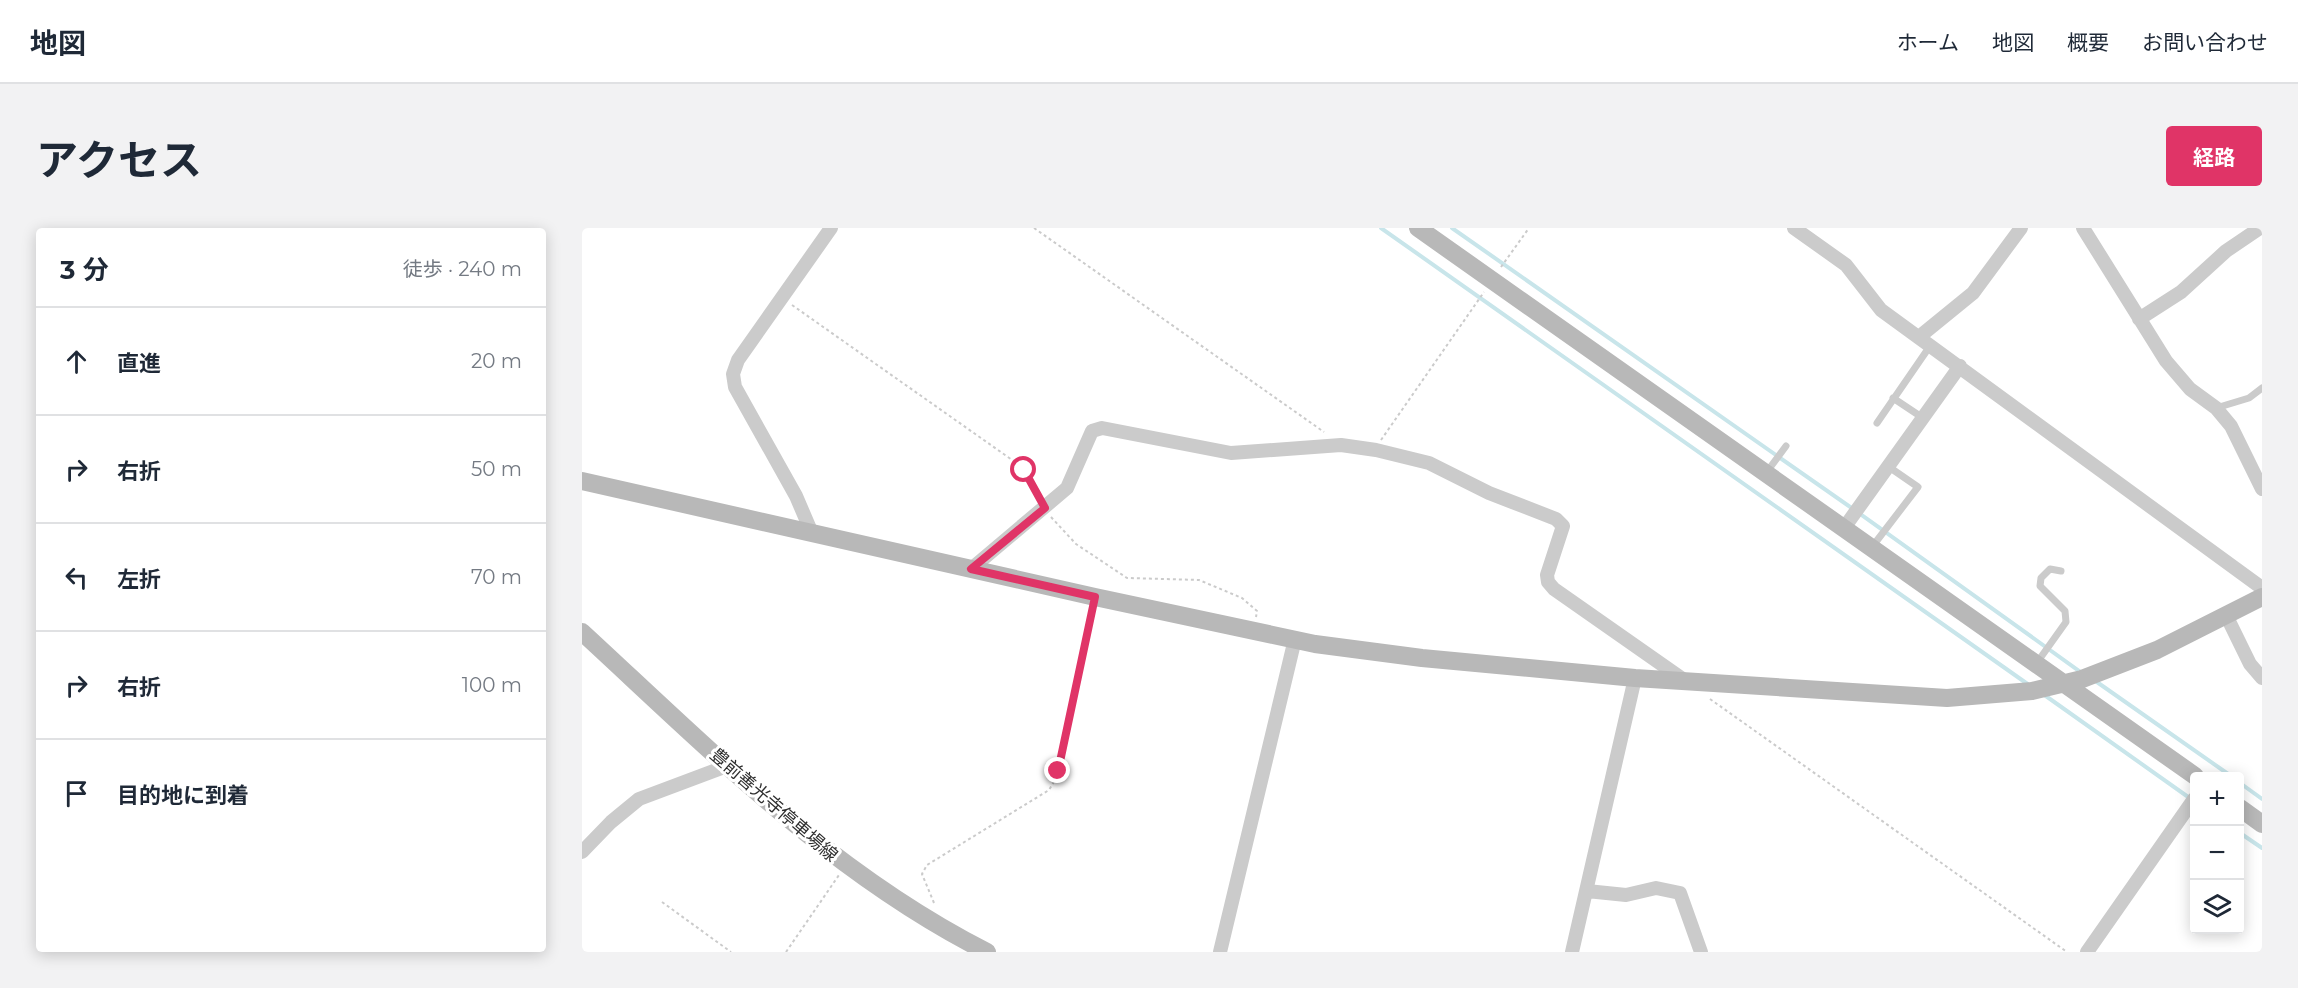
<!DOCTYPE html>
<html lang="ja">
<meta charset="utf-8">
<style>
body{margin:0;font-family:Montserrat,"Noto Sans JP",sans-serif;background:#f2f2f3;color:#1f2937}
.controls{position:absolute;right:18px;bottom:18px;display:grid;overflow:hidden;border-radius:6px;box-shadow:0 3px 15px #0003}
.controls button{width:54px;height:54px;display:grid;place-items:center;padding:0;border:0;border-bottom:2px solid #e0e1e3;background:#fff;color:#1f2937;font:30px sans-serif}
.stop{position:absolute;width:18px;height:18px;margin:-14px;border:4px solid #e03467;border-radius:50%;background:#fff}
.stop.end{background:#e03467;border-color:#fff;box-shadow:0 2px 6px #0008}
.list{margin:0;padding:0;list-style:none}
h2{display:flex;justify-content:space-between;align-items:center;height:78px;margin:0;padding:0 24px;font-size:26px}
h2 small{font-size:20px;font-weight:400;color:#747a83}
.list li{display:grid;grid-template-columns:39px 1fr auto;gap:18px;align-items:center;box-sizing:border-box;height:108px;padding:0 24px;border-top:2px solid #e0e1e3}
.list b{display:block;font-size:22px;white-space:nowrap}
.list em{font-size:20px;font-style:normal;color:#747a83}
.icon{flex:none;width:33px;height:33px;fill:none;stroke:currentColor;stroke-width:2;stroke-linecap:round;stroke-linejoin:round}
.map{position:relative;flex:none;width:1680px;height:724px;overflow:hidden;border-radius:6px}
header{display:flex;align-items:center;gap:36px;box-sizing:border-box;height:84px;padding:0 30px;background:#fff;border-bottom:2px solid #e0e1e3}
header strong{font-size:28px}
nav{display:flex;gap:33px;margin-inline-start:auto;font-size:21px}
.intro{display:flex;align-items:center;justify-content:space-between;box-sizing:border-box;height:144px;padding:0 36px}
h1{margin:0;font-size:42px}
.button{padding:15px 27px;border-radius:6px;background:#e03467;color:#fff;font-size:21px;font-weight:700}
main{display:flex;gap:36px;padding:0 36px}
aside{flex:1;background:#fff;border-radius:6px;box-shadow:0 3px 15px #0003}
.map>svg:first-child{display:block}
.lines{fill:none;stroke-linecap:round;stroke-linejoin:round}
.stream{stroke:#c8e5ea;stroke-width:4}
.path{stroke:#cbcbcb;stroke-width:2;stroke-dasharray:3 3;stroke-linecap:butt}
.lane{stroke:#cbcbcb;stroke-width:7}
.street{stroke:#cbcbcb;stroke-width:14}
.secondary{stroke:#b8b8b8;stroke-width:18}
.route{stroke:#e03467;stroke-width:8}
.labels{text-anchor:middle;dominant-baseline:central;stroke-width:6;stroke-linejoin:round;paint-order:stroke}
.street-label{font-size:18px;fill:#2e2e2e;stroke:#fff}
</style>
<header>
<strong>地図</strong>
<nav><a>ホーム</a><a>地図</a><a>概要</a><a>お問い合わせ</a></nav>
</header>
<div class="intro"><h1>アクセス</h1><a class="button">経路</a></div>
<main>
<aside>
<h2>3 分<small>徒歩 · 240 m</small></h2>
<ul class="list">
<li><svg class="icon" aria-label="ahead" viewBox="0 0 24 24"><path d="M12 20V5M6 11l6-6 6 6"/></svg><div><b>直進</b></div><em>20 m</em></li>
<li><svg class="icon" aria-label="right" viewBox="0 0 24 24"><path d="M7 20v-9h11M14 6l5 5-5 5"/></svg><div><b>右折</b></div><em>50 m</em></li>
<li><svg class="icon" aria-label="left" viewBox="0 0 24 24"><path d="M17 20v-9H6M10 6l-5 5 5 5"/></svg><div><b>左折</b></div><em>70 m</em></li>
<li><svg class="icon" aria-label="right" viewBox="0 0 24 24"><path d="M7 20v-9h11M14 6l5 5-5 5"/></svg><div><b>右折</b></div><em>100 m</em></li>
<li><svg class="icon" aria-label="arrive" viewBox="0 0 24 24"><path d="M6 21V4h12l-3 4 3 4H6"/></svg><div><b>目的地に到着</b></div></li>
</ul>
</aside>
<div class="map">
<svg width="1680" height="724" viewBox="0 0 1680 724">
<rect width="100%" height="100%" fill="#fff"/>
<g class="lines">
<path class="stream" d="M799 0 1447 457
M870 0 1271 281
M1277 285 1500 445
M1512 452 1649 548
M1461 466 1609 571
M1658 555 1680 571
M1658 605 1680 620"/>
<path class="path" d="M452 0 742 204
M919 39 947 0
M210 77 433 234 442 242 457 268
M799 212 902 64
M469 289 494 316 545 350 617 352 660 370 675 383 674 389
M1128 471 1485 724
M80 674 149 724
M352 675 340 646 345 637 467 562 473 552 510 384
M204 724 257 647"/>
<path class="lane" d="M1311 170 1341 190
M1634 180 1667 170 1680 160
M1295 195 1348 118
M1184 245 1204 218
M1290 319 1336 259 1307 239
M1454 436 1484 394 1483 383 1458 358 1459 350 1468 341 1479 343"/>
<path class="street" d="M1212 0 1264 37 1299 82 1680 360
M1501 0 1584 133 1608 161 1634 180 1649 198 1680 261
M1557 91 1599 64 1644 23 1678 0
M1337 109 1391 65 1439 0
M1262 300 1378 138
M229 303 214 268 153 159 151 146 156 132 249 0
M389 341 485 260 510 203 520 200 649 225 759 217 794 222 847 235 907 265 974 291 981 298 965 347 966 354 972 361 1102 452
M1644 387 1668 436 1680 450
M0 624 29 594 57 571 145 538
M1005 663 1044 667 1074 660 1098 665 1119 724
M638 724 713 411
M990 724 1053 450
M1505 724 1612 571"/>
<path class="secondary" d="M836 0 1613 548
M0 253 513 369 733 416 840 430 1053 450 1365 470 1450 463 1500 451 1575 422 1680 369
M0 404C127 521 249 645 405 724
M1658 580 1680 596"/>
</g>
<g class="lines">
<path class="route" d="M442 242 463 280 389 341 513 369 476 543"/>
</g>
<g class="labels">
<g class="street-label">
<text transform="translate(192 577) rotate(41)">豊前善光寺停車場線</text>
</g>
</g>
</svg>
<div class="controls">
<button>+</button>
<button>−</button>
<button><svg class="icon" aria-label="layers" viewBox="0 0 24 24"><path d="M12 4l9 5-9 5-9-5zM3 14l9 5 9-5"/></svg></button>
</div>
<div class="stop" style="left:442px;top:242px"></div>
<div class="stop end" style="left:476px;top:543px"></div>
</div>
</main>
